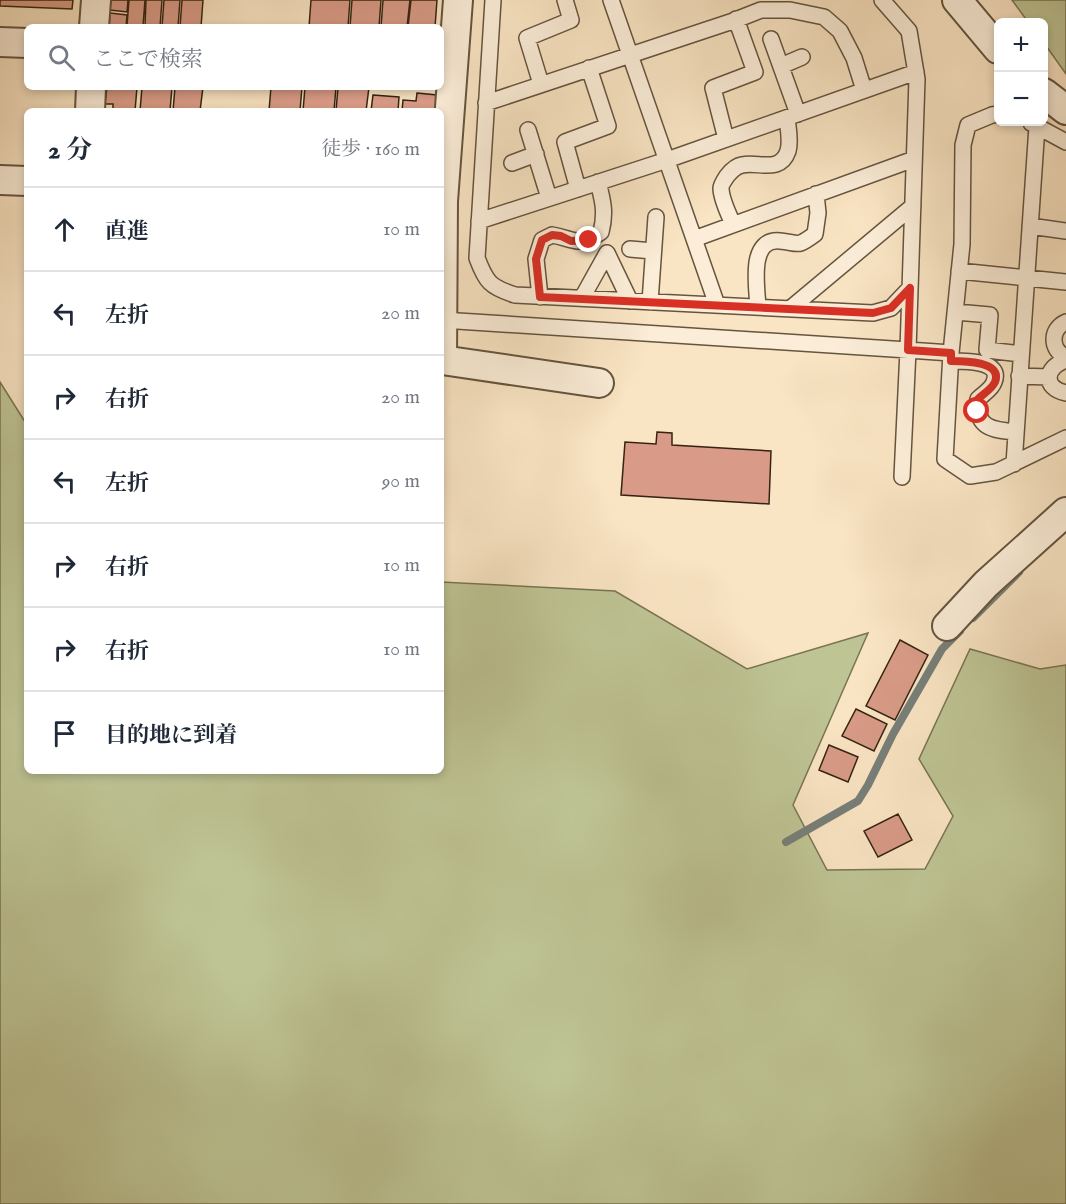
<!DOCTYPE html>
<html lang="ja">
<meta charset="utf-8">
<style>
body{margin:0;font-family:"IM FELL English","Noto Serif JP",serif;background:#f2f2f3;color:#1f2937}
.controls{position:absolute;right:18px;top:18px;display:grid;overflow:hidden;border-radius:9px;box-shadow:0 3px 9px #0003}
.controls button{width:54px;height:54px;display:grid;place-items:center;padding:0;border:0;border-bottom:2px solid #e0e1e3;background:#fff;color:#1f2937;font:30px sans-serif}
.stop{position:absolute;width:18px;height:18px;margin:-14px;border:4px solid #d93025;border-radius:50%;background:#fff}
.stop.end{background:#d93025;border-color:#fff;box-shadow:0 2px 6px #0008}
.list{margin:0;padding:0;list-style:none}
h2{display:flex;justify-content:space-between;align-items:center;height:78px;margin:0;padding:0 24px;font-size:26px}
h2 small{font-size:20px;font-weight:400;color:#747a83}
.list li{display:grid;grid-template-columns:39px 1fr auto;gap:18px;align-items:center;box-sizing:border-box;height:84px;padding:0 24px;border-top:2px solid #e0e1e3}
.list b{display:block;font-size:22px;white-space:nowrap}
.list em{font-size:20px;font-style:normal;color:#747a83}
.icon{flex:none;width:33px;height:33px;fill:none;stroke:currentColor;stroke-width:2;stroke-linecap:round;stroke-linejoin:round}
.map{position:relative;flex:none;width:1066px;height:1204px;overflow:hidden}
.search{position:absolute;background:#fff;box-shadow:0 3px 9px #0003;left:24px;top:24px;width:420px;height:66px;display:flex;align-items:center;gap:15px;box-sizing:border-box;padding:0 21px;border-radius:9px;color:#747a83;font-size:22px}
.panel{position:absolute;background:#fff;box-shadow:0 3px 9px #0003;left:24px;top:108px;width:420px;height:666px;border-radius:9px}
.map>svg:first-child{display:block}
.green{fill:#bec494;stroke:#797452;stroke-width:1.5}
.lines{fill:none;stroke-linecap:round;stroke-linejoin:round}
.stream{stroke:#777f79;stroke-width:8}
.building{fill:#d99b87;stroke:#342411;stroke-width:1.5}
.service-casing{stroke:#65543e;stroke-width:18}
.minor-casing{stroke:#65543e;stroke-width:32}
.service{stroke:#fbedd8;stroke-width:15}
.minor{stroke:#fbedd8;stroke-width:28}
.route{stroke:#d93025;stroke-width:8}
</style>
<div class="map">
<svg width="1066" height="1204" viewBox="0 0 1066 1204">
<rect width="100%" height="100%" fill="#f9e4c3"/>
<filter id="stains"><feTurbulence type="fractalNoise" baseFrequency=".00333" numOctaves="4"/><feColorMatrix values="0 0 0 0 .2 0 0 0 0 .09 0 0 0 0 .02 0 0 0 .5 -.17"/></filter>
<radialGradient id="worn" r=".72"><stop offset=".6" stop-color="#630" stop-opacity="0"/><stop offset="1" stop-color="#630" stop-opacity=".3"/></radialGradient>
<path class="green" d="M1012 0H1066V74L1044 43V22H1028Z
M0 382 27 425V771H441V582L615 591 747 669 868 633 793 805 827 870 925 869 953 816 919 759 970 649 1040 669 1066 665V1204H0Z"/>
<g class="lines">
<path class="stream" d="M973 618 1019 572
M786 842 858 801 868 785 893 734 942 649 960 631"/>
</g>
<path class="building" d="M0 0H73L72 9 0 6Z
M111 0H128L127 12 110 10Z
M129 0H145L143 26 127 25Z
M146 0H162L160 27 145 26Z
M164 0H180L178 27H162Z
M182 0H203L201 27H180Z
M311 0H350L348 27H309Z
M352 0H381L379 27H350Z
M383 0H410L407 27H381Z
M411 0H437L435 27H408Z
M110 13 127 15 126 27H109Z
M107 87H137L135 111H113V104H105Z
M142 87H172L170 111H140Z
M175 87H203L200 111H173Z
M271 87H302L300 111H269Z
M305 87H336L334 111H303Z
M338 87H369L366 111H336Z
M417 93 437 95 435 111H402L403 100 416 101Z
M373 95 399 97 398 111H371Z
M657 432 672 433V445L771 451 769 504 621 495 625 442 656 444Z
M900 640 928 655 895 720 866 706Z
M856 709 887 724 874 751 842 736Z
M829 745 858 757 848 782 819 770Z
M898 814 912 840 878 857 864 831Z"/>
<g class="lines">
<g class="service-casing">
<path id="service" d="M493 0 477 258C486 282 490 287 515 295L873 313 891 308 910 288
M611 0 717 305
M882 0 909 31 917 79 908 350 951 353
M771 39 798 114
M781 66 802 57
M541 84 527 38 571 20 565 0
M486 103 733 21 761 10H790L824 17 840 31 854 58 864 90
M998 114 992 115 968 125 963 145 962 244 951 353 945 459 970 476 996 472 1066 438
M1031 123 1066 142
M528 130 549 198
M726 139 713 88 755 72 736 19
M512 163 536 154
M578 189 565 142 608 126 589 68
M479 221 667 160 916 72
M733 224C729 215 721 199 721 188 721 185 725 179 727 176 731 171 736 166 742 165 758 161 780 174 788 151 791 141 788 128 787 118
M1030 226 1066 231
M694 239 914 159
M630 249 653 251
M959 271 1066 282
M540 297 536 259 542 240 552 235C575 239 579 248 601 232 606 213 603 201 598 182
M582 298 607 253 630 301
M650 302 656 217
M758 307C757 287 748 238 780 241 800 243 796 248 815 234L818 213 816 194
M791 308 913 206
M956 312 990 315 987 350 1021 354
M442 320 908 350 902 477
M1066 322C1050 329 1050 350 1066 357
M1066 360C1045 367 1042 388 1066 393
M951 361C963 361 1003 360 994 382 992 389 983 394 978 399 975 428 992 430 1016 432
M1019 376 1049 377
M1014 464 1037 126"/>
</g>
<g class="minor-casing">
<path id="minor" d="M458 0 443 201 442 360 599 383
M957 0 998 49
M94 27 96 0
M0 42 27 43
M1044 93 1066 110
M90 111 91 87
M0 180 27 181
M947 626 986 584 1066 512"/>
</g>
<use href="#service" class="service"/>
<use href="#minor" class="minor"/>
</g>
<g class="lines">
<path class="route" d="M589 240 571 241 561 236 552 235 542 240 536 259 540 297 873 313 891 308 910 288 908 350 951 353V361C963 361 1003 361 995 382 992 389 983 394 978 399L977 411"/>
</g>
<rect width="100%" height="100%" filter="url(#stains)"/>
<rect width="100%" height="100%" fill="url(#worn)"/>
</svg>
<div class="controls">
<button>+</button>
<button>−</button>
</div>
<div class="stop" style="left:977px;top:411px"></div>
<div class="stop end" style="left:589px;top:240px"></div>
<div class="search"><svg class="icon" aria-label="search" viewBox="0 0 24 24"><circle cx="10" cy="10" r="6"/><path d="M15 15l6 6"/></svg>ここで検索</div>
<section class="panel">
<h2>2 分<small>徒歩 · 160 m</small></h2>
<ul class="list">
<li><svg class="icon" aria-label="ahead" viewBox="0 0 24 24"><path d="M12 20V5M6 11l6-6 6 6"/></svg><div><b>直進</b></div><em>10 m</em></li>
<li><svg class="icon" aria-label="left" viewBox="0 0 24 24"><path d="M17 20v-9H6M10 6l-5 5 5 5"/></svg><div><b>左折</b></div><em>20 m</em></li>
<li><svg class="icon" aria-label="right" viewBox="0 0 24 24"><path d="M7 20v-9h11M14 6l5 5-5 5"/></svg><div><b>右折</b></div><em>20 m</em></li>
<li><svg class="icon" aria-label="left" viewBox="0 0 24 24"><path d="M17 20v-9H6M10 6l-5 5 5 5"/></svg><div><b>左折</b></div><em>90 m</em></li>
<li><svg class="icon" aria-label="right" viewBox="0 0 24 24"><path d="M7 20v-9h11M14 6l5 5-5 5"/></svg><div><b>右折</b></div><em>10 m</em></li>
<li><svg class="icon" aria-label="right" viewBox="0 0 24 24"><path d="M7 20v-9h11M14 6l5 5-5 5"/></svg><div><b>右折</b></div><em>10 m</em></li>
<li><svg class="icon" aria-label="arrive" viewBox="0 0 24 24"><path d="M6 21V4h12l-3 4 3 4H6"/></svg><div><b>目的地に到着</b></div></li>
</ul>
</section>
</div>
